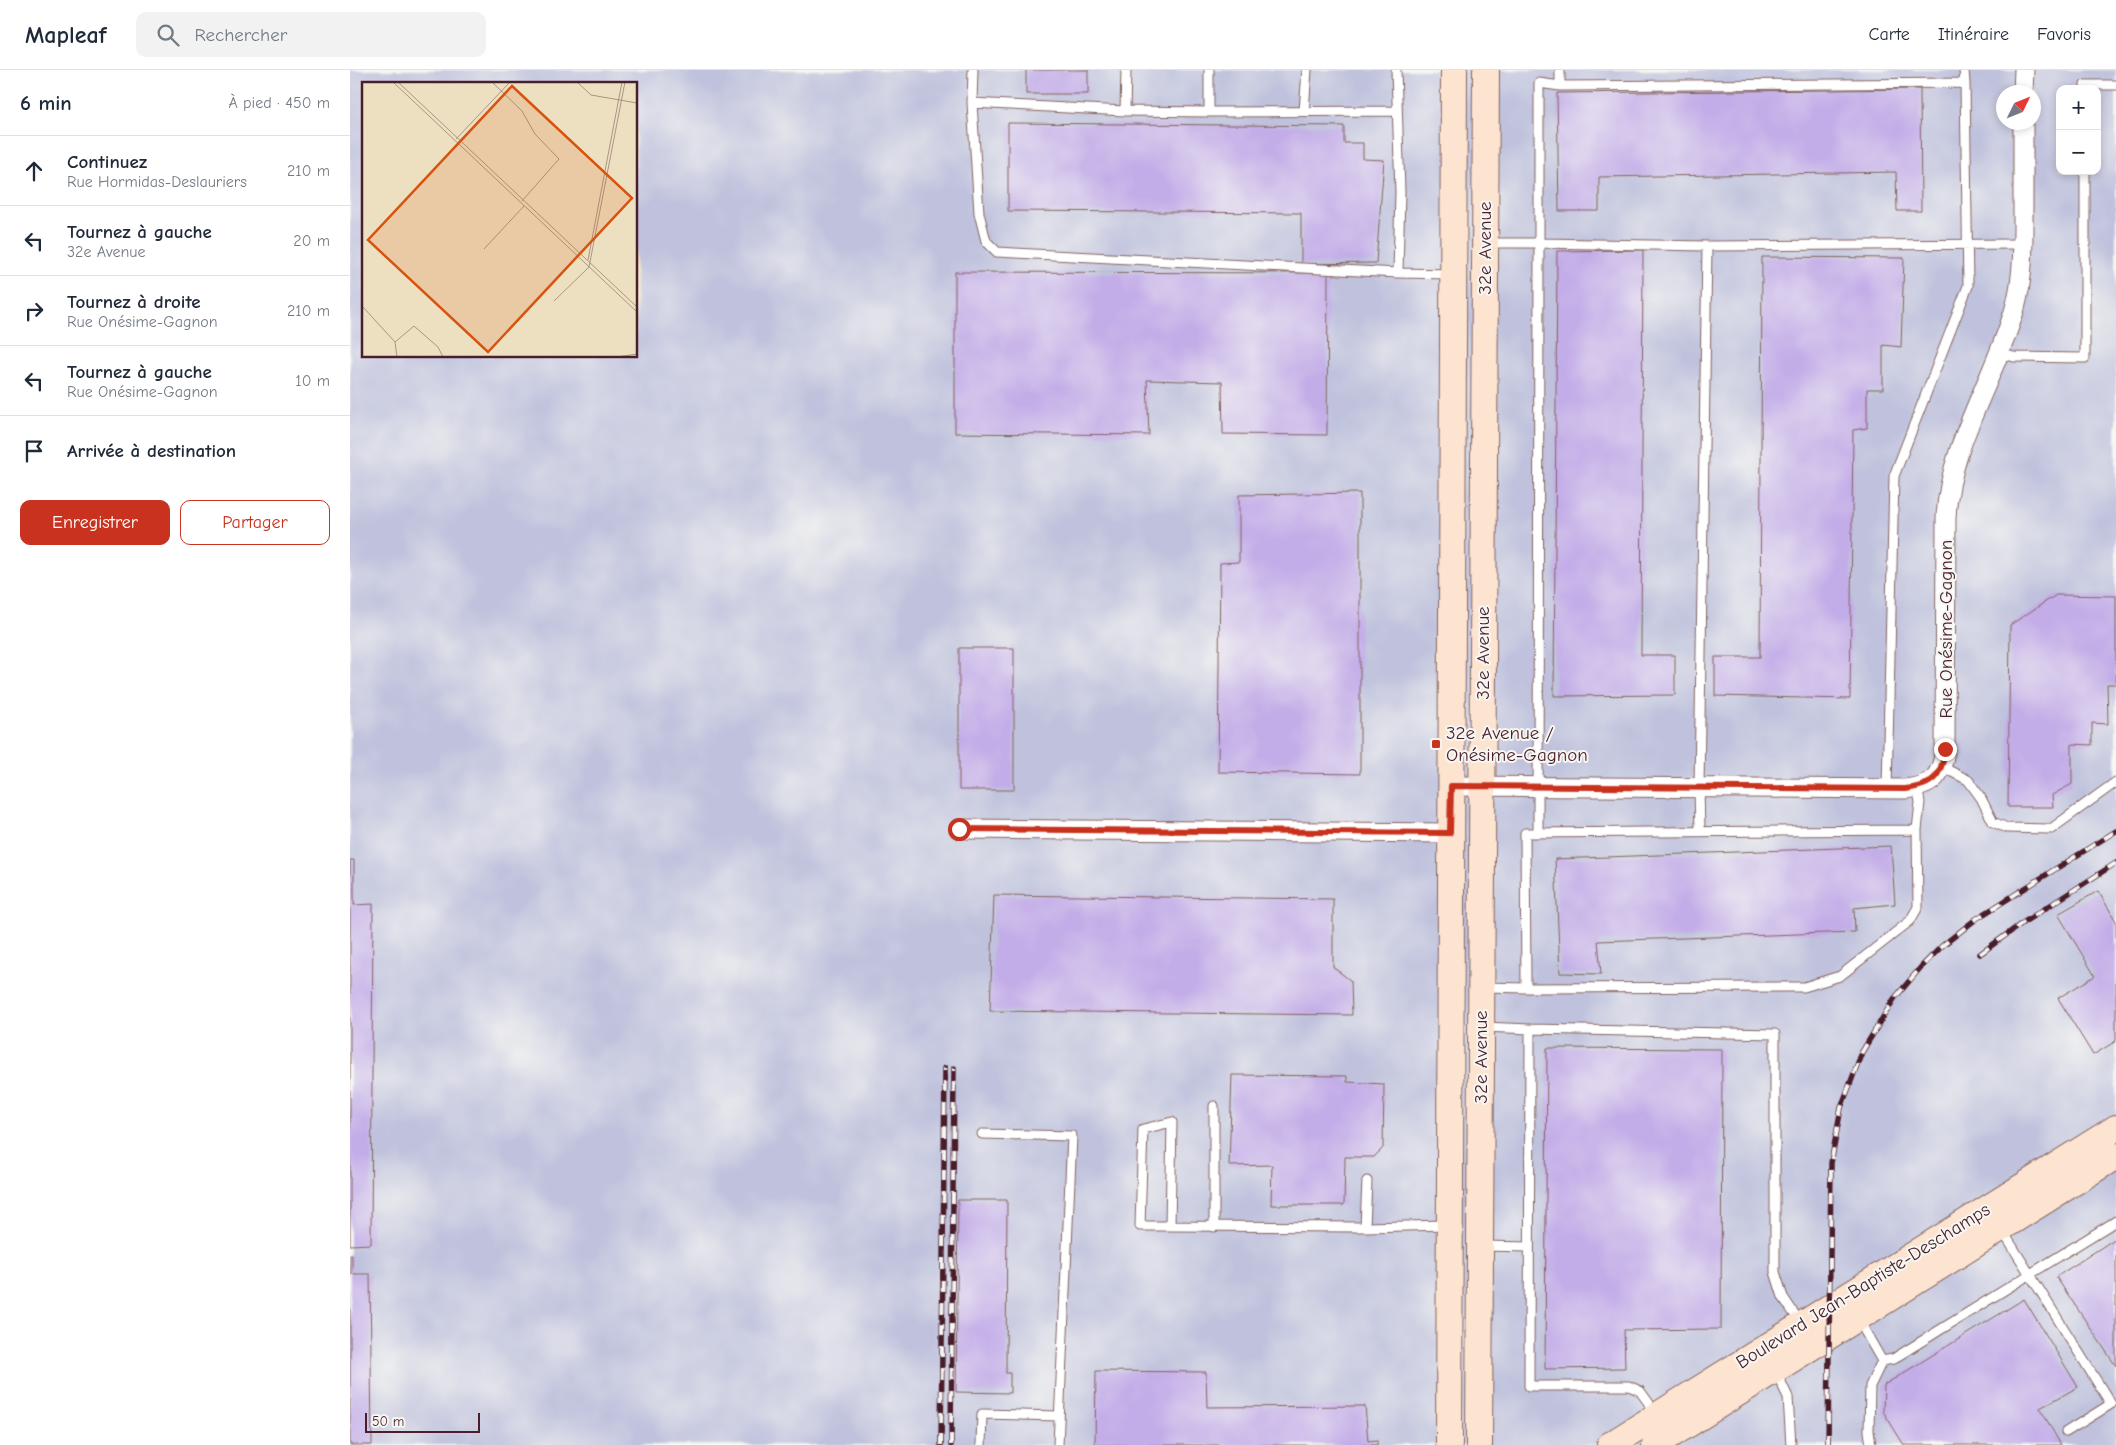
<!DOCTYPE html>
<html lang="fr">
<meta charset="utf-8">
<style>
body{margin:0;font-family:"Comic Neue",sans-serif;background:#f2f2f3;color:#1f2937}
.controls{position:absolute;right:15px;top:15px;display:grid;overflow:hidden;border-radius:10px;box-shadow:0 2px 8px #0003}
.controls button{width:45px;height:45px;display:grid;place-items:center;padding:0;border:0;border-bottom:1px solid #e0e1e3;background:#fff;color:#1f2937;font:25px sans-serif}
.compass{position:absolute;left:1646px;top:15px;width:45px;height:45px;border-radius:50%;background:#fff;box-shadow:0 2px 8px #0003;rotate:47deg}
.scale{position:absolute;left:15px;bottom:12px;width:115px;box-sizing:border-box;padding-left:5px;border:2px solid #4a1f2b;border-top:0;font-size:14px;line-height:18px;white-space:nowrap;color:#4a1f2b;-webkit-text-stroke:4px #f6f6f2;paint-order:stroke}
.stop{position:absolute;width:15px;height:15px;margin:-11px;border:4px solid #c8321e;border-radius:50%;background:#fff}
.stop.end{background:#c8321e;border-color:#fff;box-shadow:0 1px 5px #0008}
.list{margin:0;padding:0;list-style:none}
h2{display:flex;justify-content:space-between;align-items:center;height:65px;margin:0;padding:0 20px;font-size:21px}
h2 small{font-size:16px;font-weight:400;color:#747a83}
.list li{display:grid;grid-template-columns:32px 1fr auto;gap:15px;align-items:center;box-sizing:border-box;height:70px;padding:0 20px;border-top:1px solid #e0e1e3}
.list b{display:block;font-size:19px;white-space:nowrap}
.list p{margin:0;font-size:16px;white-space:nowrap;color:#747a83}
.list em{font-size:16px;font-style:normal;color:#747a83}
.actions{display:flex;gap:10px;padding:15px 20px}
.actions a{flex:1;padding:11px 0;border:1px solid #c8321e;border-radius:10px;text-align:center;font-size:18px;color:#c8321e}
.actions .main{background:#c8321e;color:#fff}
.icon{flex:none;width:28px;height:28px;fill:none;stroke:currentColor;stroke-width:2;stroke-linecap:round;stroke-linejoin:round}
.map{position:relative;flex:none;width:1766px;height:1375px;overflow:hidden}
header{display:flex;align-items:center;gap:30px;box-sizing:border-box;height:70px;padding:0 25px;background:#fff;border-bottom:1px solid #e0e1e3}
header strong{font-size:24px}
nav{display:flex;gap:28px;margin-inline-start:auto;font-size:18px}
.search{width:350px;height:45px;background:#f2f2f3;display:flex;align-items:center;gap:12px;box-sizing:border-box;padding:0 18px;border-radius:10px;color:#747a83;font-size:19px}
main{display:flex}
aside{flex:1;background:#fff}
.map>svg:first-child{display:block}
.industrial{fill:#c0c2dd;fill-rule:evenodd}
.building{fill:#c3ade8}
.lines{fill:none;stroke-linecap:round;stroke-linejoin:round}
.lane-casing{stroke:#83635f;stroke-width:11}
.street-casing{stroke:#83635f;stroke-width:21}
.secondary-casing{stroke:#83635f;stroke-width:28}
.lane{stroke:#fff;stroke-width:9}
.street{stroke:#fff;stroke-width:19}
.secondary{stroke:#fde4d1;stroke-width:26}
.rail-casing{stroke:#4a1f2b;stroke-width:5.5}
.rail{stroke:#f6f6f2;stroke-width:4;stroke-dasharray:11;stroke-linecap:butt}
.route{stroke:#c8321e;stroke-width:6}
.poi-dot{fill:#c8321e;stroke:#f6f6f2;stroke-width:2}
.labels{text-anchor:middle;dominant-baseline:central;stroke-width:4;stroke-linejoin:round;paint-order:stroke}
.street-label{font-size:19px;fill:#4a1f2b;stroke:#f6f6f2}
.poi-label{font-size:19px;fill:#4a1f2b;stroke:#f6f6f2;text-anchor:start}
.inset-road{fill:none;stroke:#ac9384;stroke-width:1}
.view{fill:#d8530f;fill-opacity:0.15;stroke:#d8530f;stroke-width:2.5}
.inset-edge{fill:none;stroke:#4a1f2b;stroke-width:2.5}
</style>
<header>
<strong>Mapleaf</strong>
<div class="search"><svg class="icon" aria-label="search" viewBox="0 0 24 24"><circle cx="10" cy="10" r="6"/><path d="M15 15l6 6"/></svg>Rechercher</div>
<nav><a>Carte</a><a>Itinéraire</a><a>Favoris</a></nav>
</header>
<main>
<aside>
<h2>6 min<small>À pied · 450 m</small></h2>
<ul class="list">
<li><svg class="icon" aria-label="ahead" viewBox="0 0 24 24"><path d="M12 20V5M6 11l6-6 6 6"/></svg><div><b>Continuez</b><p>Rue Hormidas-Deslauriers</p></div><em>210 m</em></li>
<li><svg class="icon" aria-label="left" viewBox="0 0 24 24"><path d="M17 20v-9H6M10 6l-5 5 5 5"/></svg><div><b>Tournez à gauche</b><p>32e Avenue</p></div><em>20 m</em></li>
<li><svg class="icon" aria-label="right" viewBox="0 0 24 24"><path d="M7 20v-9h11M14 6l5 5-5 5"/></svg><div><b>Tournez à droite</b><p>Rue Onésime-Gagnon</p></div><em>210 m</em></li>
<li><svg class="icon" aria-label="left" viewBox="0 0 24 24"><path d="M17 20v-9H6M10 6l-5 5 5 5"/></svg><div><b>Tournez à gauche</b><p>Rue Onésime-Gagnon</p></div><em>10 m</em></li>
<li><svg class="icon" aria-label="arrive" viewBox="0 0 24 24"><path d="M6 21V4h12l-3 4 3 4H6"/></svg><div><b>Arrivée à destination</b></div></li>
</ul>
<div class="actions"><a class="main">Enregistrer</a><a>Partager</a></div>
</aside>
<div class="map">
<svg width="1766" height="1375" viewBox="0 0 1766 1375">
<rect width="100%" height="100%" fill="#f6f6f2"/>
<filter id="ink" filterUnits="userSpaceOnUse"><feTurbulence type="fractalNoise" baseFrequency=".02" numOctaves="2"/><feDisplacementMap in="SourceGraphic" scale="10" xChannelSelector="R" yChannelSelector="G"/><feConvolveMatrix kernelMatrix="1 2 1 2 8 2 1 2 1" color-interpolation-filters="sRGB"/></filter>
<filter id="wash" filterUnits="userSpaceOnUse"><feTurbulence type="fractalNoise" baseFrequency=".0096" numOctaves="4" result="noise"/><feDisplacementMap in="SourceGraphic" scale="20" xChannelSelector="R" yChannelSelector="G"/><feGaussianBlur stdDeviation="1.12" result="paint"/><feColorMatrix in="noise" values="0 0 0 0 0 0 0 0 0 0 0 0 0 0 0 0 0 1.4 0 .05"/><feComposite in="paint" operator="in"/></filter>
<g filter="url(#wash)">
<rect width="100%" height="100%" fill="#ede0c0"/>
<path class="industrial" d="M0 0H1766V1375H0ZM14 14H286V286H14ZM1710 19H1747V101H1710ZM1654 22H1684V52H1654Z"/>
<g id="blocks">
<path class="building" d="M676 0H738V24H676Z
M1570 19 1571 141H1547L1546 102 1249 107V141H1209L1207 23Z
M658 53 994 56V73H1013V89L1034 90 1026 193 951 194V143L658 141Z
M1293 180 1291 585H1325V625L1204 626 1207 181Z
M1412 187 1554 188 1551 277 1533 275V319H1517V358L1503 360 1500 629 1365 626V587H1410Z
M605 202 978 203 977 365 873 364 872 312 797 310 799 365 605 363Z
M1010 423V704L868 702 870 493 889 492V425Z
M1706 525 1766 526V614H1757L1758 654 1742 653V675L1722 674V714L1702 725 1703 737H1658L1660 555Z
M609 578H664V720H609Z
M1541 776 1545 834 1504 838 1505 862 1248 871 1251 904 1210 903 1205 789Z
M0 790H4V835L23 834 21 1174 0 1175Z
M1748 821 1766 851V971L1743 985 1708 928 1745 906 1708 844Z
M644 825 983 829V897L1001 911 1002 945 640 941Z
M1197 978 1372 979 1371 1259 1274 1260 1275 1298 1195 1299Z
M882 1005 997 1006V1012L1034 1014 1033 1078 1024 1087H995L994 1135H921L922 1095 879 1096Z
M608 1130H657L656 1303H660V1323L606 1322Z
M1766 1168V1296L1706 1207Z
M0 1185H2V1204H20L22 1375H0Z
M1674 1229 1728 1317 1690 1338 1711 1375H1554L1533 1341 1534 1315Z
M746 1301 856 1302 857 1337 1015 1336 1018 1371 1027 1370V1375H745Z"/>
</g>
</g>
<g filter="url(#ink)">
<use href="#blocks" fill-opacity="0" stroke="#83635f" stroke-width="1"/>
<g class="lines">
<g class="lane-casing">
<path id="lane" d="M623 0 622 33 775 41
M776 0 775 41 859 42
M859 0V42L1047 41
M1046 0 1050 122 1048 203 1102 204
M1614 0 1615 13
M1210 16V0
M1735 19V15H1766
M622 33 629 143 636 171 647 182 1048 203
M954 41 957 0
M1136 173H1189V13L1210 16 1615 13 1618 216 1544 406 1537 719
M1357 176 1673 174
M1649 283 1664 287 1735 288V101
M1592 697 1618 710 1631 728 1643 752 1657 758 1701 759 1766 712
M1567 760 1570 732 1567 717
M1188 763 1189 173 1357 176 1349 718 1350 761
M1134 917 1176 918 1454 917 1490 906 1560 851 1568 837 1567 760 1175 763 1176 918
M1133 957 1180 959 1179 1316H1279L1290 1321 1306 1343
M1180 959 1425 964V1202L1433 1227 1451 1254
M822 1052 820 1156H790L793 1059Z
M632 1064 722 1066 708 1375
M820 1156 1015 1157 1097 1155
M864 1157V1036
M1015 1157 1017 1111
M1652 1160 1761 1334 1716 1362
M1133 1176 1179 1177
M1508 1249 1532 1291 1543 1289 1766 1151
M1426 1302 1438 1327 1441 1375
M631 1375 632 1344 709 1346
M1521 1375 1519 1361 1520 1316 1532 1291"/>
</g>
<g class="street-casing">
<path id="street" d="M1673 22 1674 0
M1101 716 1555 719C1583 716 1592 706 1595 679L1596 448C1599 374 1645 309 1665 238 1674 206 1673 173 1673 140 1673 111 1673 82 1673 52
M609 759 1100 763"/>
</g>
<g class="secondary-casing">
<path id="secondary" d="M1099 1375 1104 0
M1129 1375 1136 0
M1260 1375 1766 1058
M1305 1375 1766 1086"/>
</g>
<use href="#lane" class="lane"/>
<use href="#street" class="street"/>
<use href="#secondary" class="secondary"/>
<g class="rail-casing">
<path id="rail" d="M1630 884 1671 854 1766 793
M591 1375 595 998
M601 1375 604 998
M1478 1375 1481 1093 1491 1038 1512 982 1544 929 1571 897 1592 876 1626 849 1766 761"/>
</g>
<use href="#rail" class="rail"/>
</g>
</g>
<g class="lines" filter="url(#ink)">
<path class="route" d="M609 759 1100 763 1101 716 1555 719C1583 716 1592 706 1595 679"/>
</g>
<rect class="poi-dot" x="1081" y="669" width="10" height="10" rx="2.5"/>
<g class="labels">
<g class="street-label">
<text transform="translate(1135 178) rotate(-90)">32e Avenue</text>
<text transform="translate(1596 559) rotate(-90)">Rue Onésime-Gagnon</text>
<text transform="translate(1133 583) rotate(-90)">32e Avenue</text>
<text transform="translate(1131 987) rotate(-90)">32e Avenue</text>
<text transform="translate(1513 1216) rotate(-32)">Boulevard Jean-Baptiste-Deschamps</text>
</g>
<g class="poi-label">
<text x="1096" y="663">32e Avenue /<tspan x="1096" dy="22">Onésime-Gagnon</tspan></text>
</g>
</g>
<g transform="translate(12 12)">
<rect width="275" height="275" fill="#ede0c0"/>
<path class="inset-road" d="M31 0 275 230M36 0 275 225M130 0 160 29 173 52 197 77 160 119M215 0 229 13 275 21M94 57 148 0M122 167 162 124M226 178 260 0M192 219 227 185 263 0M0 224 33 260 35 275M33 260 52 244 76 265 81 275M255 275 275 272"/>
<path class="view" d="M150 4 270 116 126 270 6 158Z"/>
<rect width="275" height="275" class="inset-edge"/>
</g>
</svg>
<div class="controls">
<button>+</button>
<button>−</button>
</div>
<svg class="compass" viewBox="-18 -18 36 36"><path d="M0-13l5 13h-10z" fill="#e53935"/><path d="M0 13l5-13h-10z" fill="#747a83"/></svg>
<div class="scale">50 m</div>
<div class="stop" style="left:609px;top:759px"></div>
<div class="stop end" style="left:1595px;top:679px"></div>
</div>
</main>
